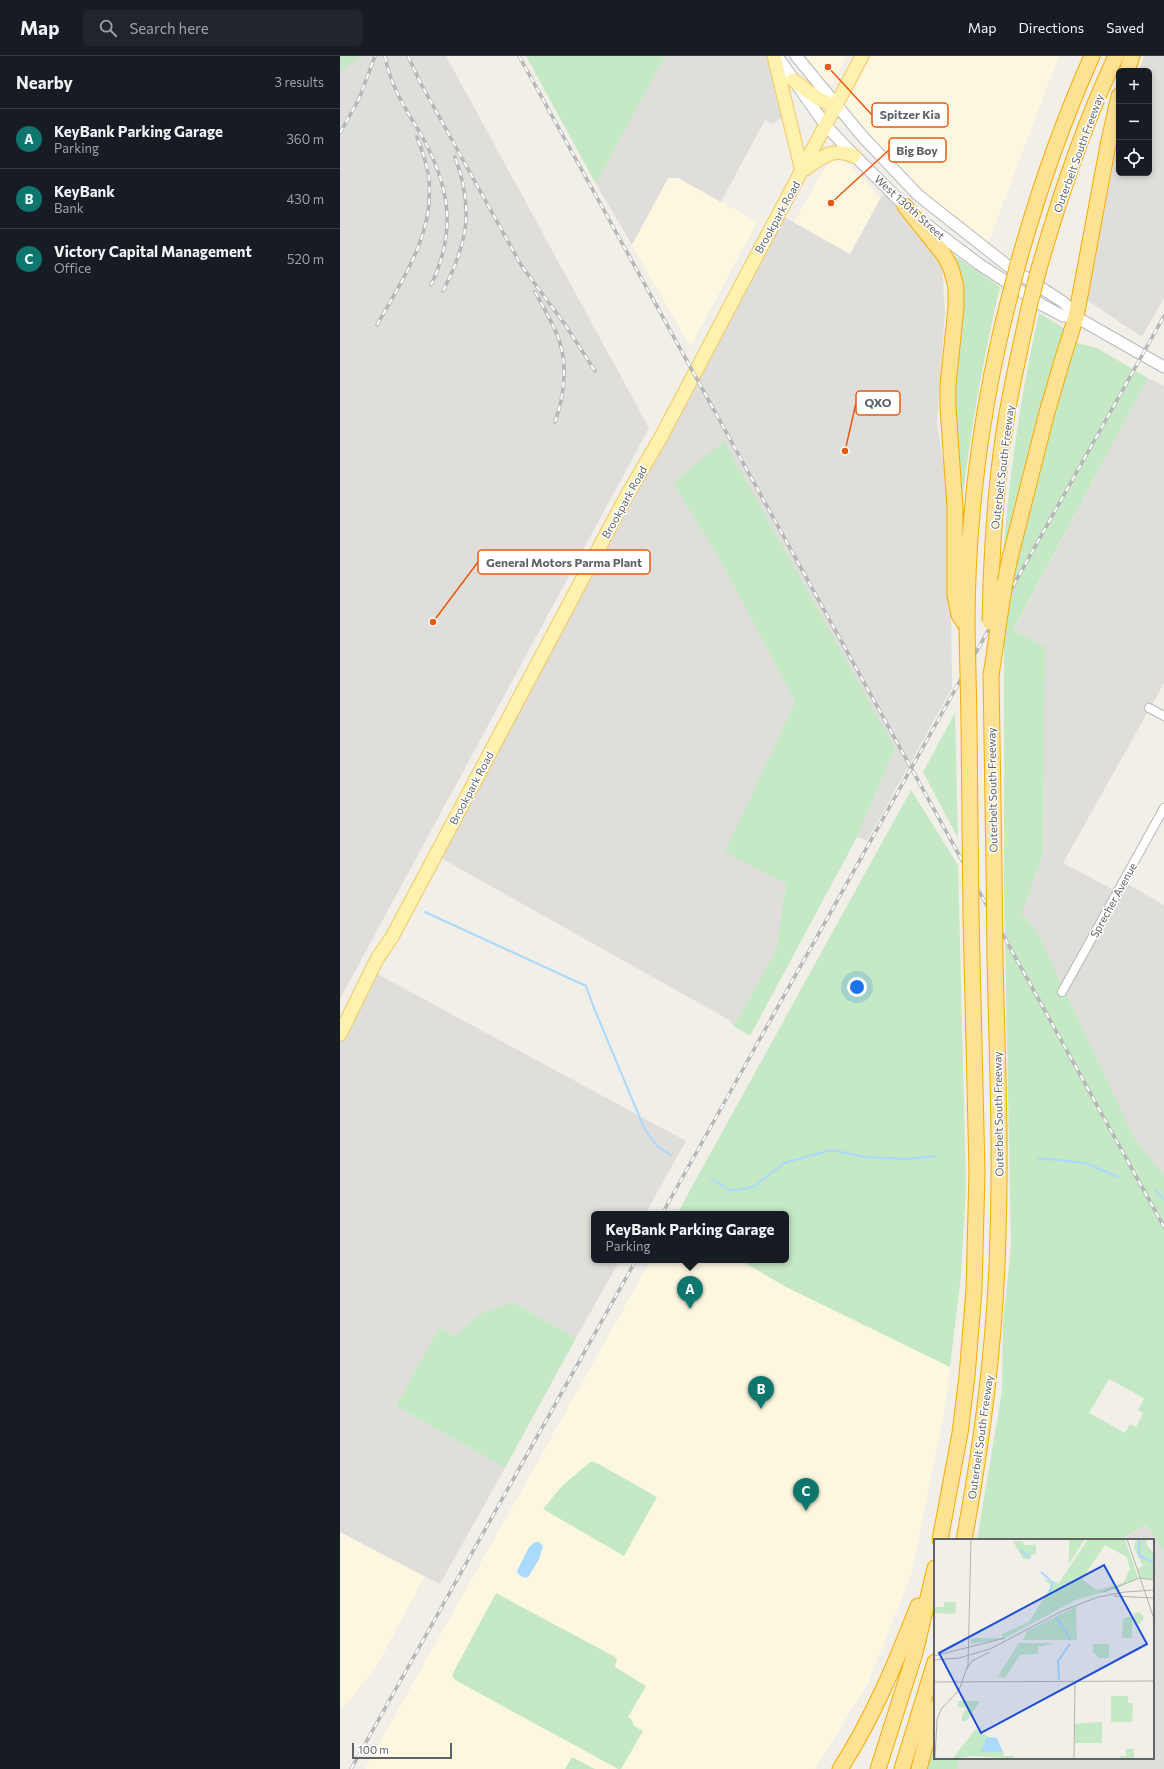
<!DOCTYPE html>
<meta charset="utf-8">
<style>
body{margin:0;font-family:Commissioner,sans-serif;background:#20242c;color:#f1f3f6}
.controls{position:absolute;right:12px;top:12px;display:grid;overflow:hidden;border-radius:6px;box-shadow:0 2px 6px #0003}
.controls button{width:36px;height:36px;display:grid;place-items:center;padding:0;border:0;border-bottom:1px solid #363941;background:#171b24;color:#f1f3f6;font:20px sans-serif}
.scale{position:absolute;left:12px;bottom:10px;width:100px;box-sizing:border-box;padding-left:4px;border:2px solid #5f6368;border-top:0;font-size:11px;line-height:14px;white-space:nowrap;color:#5f6368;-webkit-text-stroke:3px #fff;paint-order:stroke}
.you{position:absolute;left:517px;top:931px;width:14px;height:14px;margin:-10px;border:3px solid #fff;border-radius:50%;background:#1a73e8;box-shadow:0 0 0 6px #1a73e833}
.badge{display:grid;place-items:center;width:26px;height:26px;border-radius:50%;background:#0f766e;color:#fff;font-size:13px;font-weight:700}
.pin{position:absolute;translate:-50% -33px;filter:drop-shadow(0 1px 2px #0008)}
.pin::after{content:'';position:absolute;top:21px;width:14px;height:12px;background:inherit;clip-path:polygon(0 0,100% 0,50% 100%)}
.popup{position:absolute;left:251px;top:1155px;width:198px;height:52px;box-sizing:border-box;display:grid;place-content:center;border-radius:6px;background:#171b24;filter:drop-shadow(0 1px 3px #0005);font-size:13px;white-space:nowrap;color:#9ea1a6}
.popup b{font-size:15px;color:#f1f3f6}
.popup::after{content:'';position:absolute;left:50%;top:100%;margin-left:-8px;border:8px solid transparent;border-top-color:#171b24}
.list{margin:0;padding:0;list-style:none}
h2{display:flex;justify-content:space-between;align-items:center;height:52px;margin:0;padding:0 16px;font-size:17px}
h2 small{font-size:13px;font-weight:400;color:#9ea1a6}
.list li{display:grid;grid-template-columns:26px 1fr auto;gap:12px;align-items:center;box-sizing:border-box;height:60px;padding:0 16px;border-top:1px solid #363941}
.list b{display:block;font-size:15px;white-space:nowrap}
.list p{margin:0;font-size:13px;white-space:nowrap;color:#9ea1a6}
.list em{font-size:13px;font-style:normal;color:#9ea1a6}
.icon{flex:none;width:22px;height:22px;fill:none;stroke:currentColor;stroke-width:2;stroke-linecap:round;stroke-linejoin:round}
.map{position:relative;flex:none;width:824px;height:1713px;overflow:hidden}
header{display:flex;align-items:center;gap:24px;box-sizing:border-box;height:56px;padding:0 20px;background:#171b24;border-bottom:1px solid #363941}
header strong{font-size:19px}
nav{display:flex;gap:22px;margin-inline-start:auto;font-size:14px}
.search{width:280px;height:36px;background:#20242c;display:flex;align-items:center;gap:10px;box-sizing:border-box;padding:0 14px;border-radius:6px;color:#9ea1a6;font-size:15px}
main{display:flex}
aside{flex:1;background:#171b24}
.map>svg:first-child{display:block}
.commercial{fill:#fef7e0}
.industrial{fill:#e0deda}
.green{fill:#c5e8c5;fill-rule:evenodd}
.water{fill:#aadaff}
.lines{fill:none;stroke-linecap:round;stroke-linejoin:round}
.stream{stroke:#aadaff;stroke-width:2}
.minor-casing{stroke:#b5b8bc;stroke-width:10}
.secondary-casing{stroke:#b6babf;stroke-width:13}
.primary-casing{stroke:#f2c960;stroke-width:15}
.motorway-casing{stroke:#f9ab00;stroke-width:17}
.minor{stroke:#fff;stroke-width:8}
.secondary{stroke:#fff;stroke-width:11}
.primary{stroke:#fff2af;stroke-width:13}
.motorway{stroke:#fde293;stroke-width:15}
.rail-casing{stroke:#b6b7b8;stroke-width:3.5}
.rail{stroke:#fff;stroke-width:2;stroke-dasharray:6;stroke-linecap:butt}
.motorway-bridge-casing{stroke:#f9ab00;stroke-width:17;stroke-linecap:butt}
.motorway-bridge{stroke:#fde293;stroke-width:15}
.labels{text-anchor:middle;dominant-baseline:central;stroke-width:3;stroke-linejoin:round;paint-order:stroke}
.street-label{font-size:11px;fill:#5f6368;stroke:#fff}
.inset-river{fill:none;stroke:#aadaff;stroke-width:2}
.inset-road{fill:none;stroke:#b3b3b1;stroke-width:1}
.view{fill:#1d4ed8;fill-opacity:0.15;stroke:#1d4ed8;stroke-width:2}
.inset-edge{fill:none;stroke:#5f6368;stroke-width:2}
.leader{fill:none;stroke:#e8590c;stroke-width:1.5}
.callout-dot{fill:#e8590c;stroke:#fff;stroke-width:1.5}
.callout{fill:#fff;stroke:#e8590c;stroke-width:1.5}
.callout-label{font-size:12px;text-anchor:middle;font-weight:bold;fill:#5f6368}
</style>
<header>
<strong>Map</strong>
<div class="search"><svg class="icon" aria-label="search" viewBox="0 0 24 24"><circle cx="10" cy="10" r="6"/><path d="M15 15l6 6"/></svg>Search here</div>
<nav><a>Map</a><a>Directions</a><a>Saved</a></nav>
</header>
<main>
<aside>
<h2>Nearby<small>3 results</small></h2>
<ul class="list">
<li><span class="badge">A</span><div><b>KeyBank Parking Garage</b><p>Parking</p></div><em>360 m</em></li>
<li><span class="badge">B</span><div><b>KeyBank</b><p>Bank</p></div><em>430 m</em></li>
<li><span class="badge">C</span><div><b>Victory Capital Management</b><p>Office</p></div><em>520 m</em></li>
</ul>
</aside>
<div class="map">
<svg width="824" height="1713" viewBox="0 0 824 1713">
<rect width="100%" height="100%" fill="#f1efe8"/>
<path class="commercial" d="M467 0H507L492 28 484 24Z
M530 0H719L647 190 599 152 561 116 503 51Z
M501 102 524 123 540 143 510 198 454 167 484 113 493 104Z
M328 122H338L417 166 353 286 349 288 292 189Z
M311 1204H400L446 1231 621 1220 605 1353 571 1520 528 1627 475 1713H25Z
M0 1476 84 1521 38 1608 0 1656Z"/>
<path class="industrial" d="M0 0H106L309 372 0 943Z
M325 0H428L445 59 433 68 425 64 381 146 338 122H328L292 189 256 128Z
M804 0H824V242L802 281 747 244 779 80V117H809V15H799Z
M546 137 598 183 602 208 605 256 597 367 610 452 612 632 527 785 517 781 555 692 333 427 379 502 455 646 386 796 446 828 436 894 394 970 391 965 99 801 444 161 510 198 540 143Z
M808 322 824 330V627L723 807 772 833 786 827 824 849V1119L794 1081 696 873 682 858 703 797 705 592 673 575Z
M28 913 346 1085 305 1158H254V1204H280L236 1282 173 1246 140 1258 115 1280 99 1271 56 1350 165 1412 100 1528 0 1476V966Z
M808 1469 824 1496V1713H617L620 1702H813V1484H779Z"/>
<path class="green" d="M0 0H21L0 16Z
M186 0H325L256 128Z
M604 192 660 231C643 303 630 376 622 450L613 371 620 246Z
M699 257 725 273 668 496 663 501C669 418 681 338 699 257Z
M733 286 757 292 808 322 673 574 705 591 703 797 682 858 696 873 794 1081 824 1119V1496L807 1469 779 1484H637L662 1335 663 1267 671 1190 664 832V578L677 498ZM769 1323 804 1342 798 1354 803 1357 796 1371 790 1368 785 1377 749 1357Z
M384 385 555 692 517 781 410 980 394 970 436 894 446 828 385 796 455 646 379 502 333 427Z
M615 657 618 782 583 716Z
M571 734 618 809 626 1130 621 1220 610 1311 446 1231 400 1204H446V1158H337Z
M173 1246 236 1282 165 1412 56 1350 99 1271 115 1280 140 1258Z
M250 1406H255L317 1441 284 1500 203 1453 221 1431Z
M156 1537 277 1602 275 1611 306 1630 288 1661 292 1664 294 1670 303 1675 281 1713H278L115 1624 112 1619Z
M595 1673V1702H620L617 1713H585Z
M232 1701 255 1713H225Z"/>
<path class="water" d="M195 1486H199L203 1490 199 1503 189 1520 185 1522 178 1518 177 1515 189 1491Z"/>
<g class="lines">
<path class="stream" d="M85 856 246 930 254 952 305 1074 317 1090 331 1099
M698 1102 746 1107 778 1121
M370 1122 390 1134H398L415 1130 444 1107 491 1094 526 1101 569 1103 596 1100
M816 1134 824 1144"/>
<g class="minor-casing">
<path id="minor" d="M809 652 824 660
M722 936 824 752"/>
</g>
<g class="secondary-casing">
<path id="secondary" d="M437 0 486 70 512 97 570 155
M456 0 523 81 578 139 668 210 723 246 733 255 736 261
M583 166 639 208 702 249 723 260 736 261 824 311"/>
</g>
<g class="primary-casing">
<path id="primary" d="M434 0 462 115
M453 24 477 42 497 51
M465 113C482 101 493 91 514 100
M0 978 37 903 52 881 93 804 286 441 321 381 522 0"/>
</g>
<g class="motorway-casing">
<path id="motorway" d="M787 15 792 0
M565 150 604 199 611 212 616 231V251L608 329V352L615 452V539L619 559 627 571
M678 208C698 136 722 67 752 0
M697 220C718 145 743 70 776 0
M671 498 706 360 722 305 736 261 768 89 779 40
M651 528C653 479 656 431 663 383 669 338 680 295 689 251
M627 570C627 459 642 347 670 239
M651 619 654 810
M629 663 630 768
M600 1484 620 1377 627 1320 634 1234 637 1116 631 859
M624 1484C643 1382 656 1281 658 1178 661 1086 657 994 655 902
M500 1713C533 1662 556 1606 578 1550
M538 1713 575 1597 595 1512
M562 1713 595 1606
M579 1713 595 1652"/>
</g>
<use href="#minor" class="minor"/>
<use href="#secondary" class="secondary"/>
<use href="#primary" class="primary"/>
<use href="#motorway" class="motorway"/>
<g class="rail-casing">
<path id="rail" d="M45 0C50 28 64 51 79 75 109 127 118 173 91 229
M68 0 80 26 181 209 226 270 255 315
M179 0 824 1171
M0 77 19 43 35 0
M103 235C128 186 134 153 115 101
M195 236C202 248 209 261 215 274 229 303 225 337 215 366
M37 269C62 224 94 179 89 125 88 109 82 95 77 81
M322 1158 824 260
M11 1713 296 1204"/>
</g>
<use href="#rail" class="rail"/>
<g class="motorway-bridge-casing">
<path id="motorway-bridge" d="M670 239 678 208
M689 251 697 220
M650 566 651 528
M627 571 629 663
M651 619C658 579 661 538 671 498
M630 768 631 859
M654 810 655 902"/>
</g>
<use href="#motorway-bridge" class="motorway-bridge"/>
</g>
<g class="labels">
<g class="street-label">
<text transform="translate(738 97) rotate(-70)">Outerbelt South Freeway</text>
<text transform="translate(570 151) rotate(42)">West 130th Street</text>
<text transform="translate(437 161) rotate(-61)">Brookpark Road</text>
<text transform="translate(662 411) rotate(-83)">Outerbelt South Freeway</text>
<text transform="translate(284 446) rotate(-61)">Brookpark Road</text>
<text transform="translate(131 732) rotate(-62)">Brookpark Road</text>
<text transform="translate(652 734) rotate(-91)">Outerbelt South Freeway</text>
<text transform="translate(773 844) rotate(-61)">Sprecher Avenue</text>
<text transform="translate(658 1058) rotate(-91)">Outerbelt South Freeway</text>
<text transform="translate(640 1381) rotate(-82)">Outerbelt South Freeway</text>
</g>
</g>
<g transform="translate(594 1483)">
<rect width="220" height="220" fill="#f1efe8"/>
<path d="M136 0H151L135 25V3ZM154 0H191L204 39 184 49 142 61 69 100 36 105 37 99H68V95L95 83 116 49V45L110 41 124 43 123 47ZM171 6 193 18 196 30 189 44 163 51 148 40ZM202 0H212L214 8 220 14V40L207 39 203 30 209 27 200 9ZM79 2H89L90 6H100L102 3V15L97 16V20H89ZM10 63H22L21 75 0 74V68H10ZM142 67 143 101H89L93 92ZM198.5 79a5.5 5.5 0 1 1 11 0a5.5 5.5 0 1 1-11 0ZM193 78H198V99H188L189 80ZM85 104H121L104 108V115L86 116 71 139 64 137ZM159 105H175V119H165L159 113ZM177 157H194V164H199L198 183H177ZM24 162H46L33 182H28V176L33 169 24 168ZM163 183H168V204H141V185ZM42 190 55 198 49 211 69 213 70 217H80V220L40 217 18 220ZM192 210H200V220H186V217H192Z" fill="#c5e8c5" fill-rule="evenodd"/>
<path d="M57 198 63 199 69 213H47L52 199Z" fill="#aadaff"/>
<path class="inset-river" d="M205 0V17L220 23M87 11 96 19M107 33 119 44 115 56M123 79 136 100M125 141 124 122 136 105"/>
<path class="inset-road" d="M193 0 220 80M169 53 206 39 220 41M180 57 220 59M0 117 71 99M0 121 25 119 56 110 128 72 164 58 191 53 220 51M32 131 38 122 56 113M0 143 220 142M1 220 3 180 8 169 25 151 34 126 37 0M140 220 141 143"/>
<path class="view" d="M170 26 213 105 47 194 5 114Z"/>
<rect width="220" height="220" class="inset-edge"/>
</g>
<path class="leader" d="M488 11L532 59M491 147L549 94M505 395L516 347M93 566L138 506"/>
<g class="callout-dot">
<circle cx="488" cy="11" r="4"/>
<circle cx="491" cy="147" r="4"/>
<circle cx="505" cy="395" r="4"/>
<circle cx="93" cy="566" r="4"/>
</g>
<g class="callout">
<rect x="532" y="47" width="76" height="24" rx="4"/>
<rect x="549" y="82" width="57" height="24" rx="4"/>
<rect x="516" y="335" width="44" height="24" rx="4"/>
<rect x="138" y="494" width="172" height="24" rx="4"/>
</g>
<g class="callout-label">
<text x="570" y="63">Spitzer Kia</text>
<text x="577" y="99">Big Boy</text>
<text x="538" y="351">QXO</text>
<text x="224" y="511">General Motors Parma Plant</text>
</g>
</svg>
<div class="controls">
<button>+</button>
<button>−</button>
<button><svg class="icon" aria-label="locate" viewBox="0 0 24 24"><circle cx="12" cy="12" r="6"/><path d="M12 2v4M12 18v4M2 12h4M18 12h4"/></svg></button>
</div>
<div class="scale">100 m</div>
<div class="you"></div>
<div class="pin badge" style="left:350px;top:1253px">A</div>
<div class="popup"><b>KeyBank Parking Garage</b>Parking</div>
<div class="pin badge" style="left:421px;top:1353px">B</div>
<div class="pin badge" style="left:466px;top:1455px">C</div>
</div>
</main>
